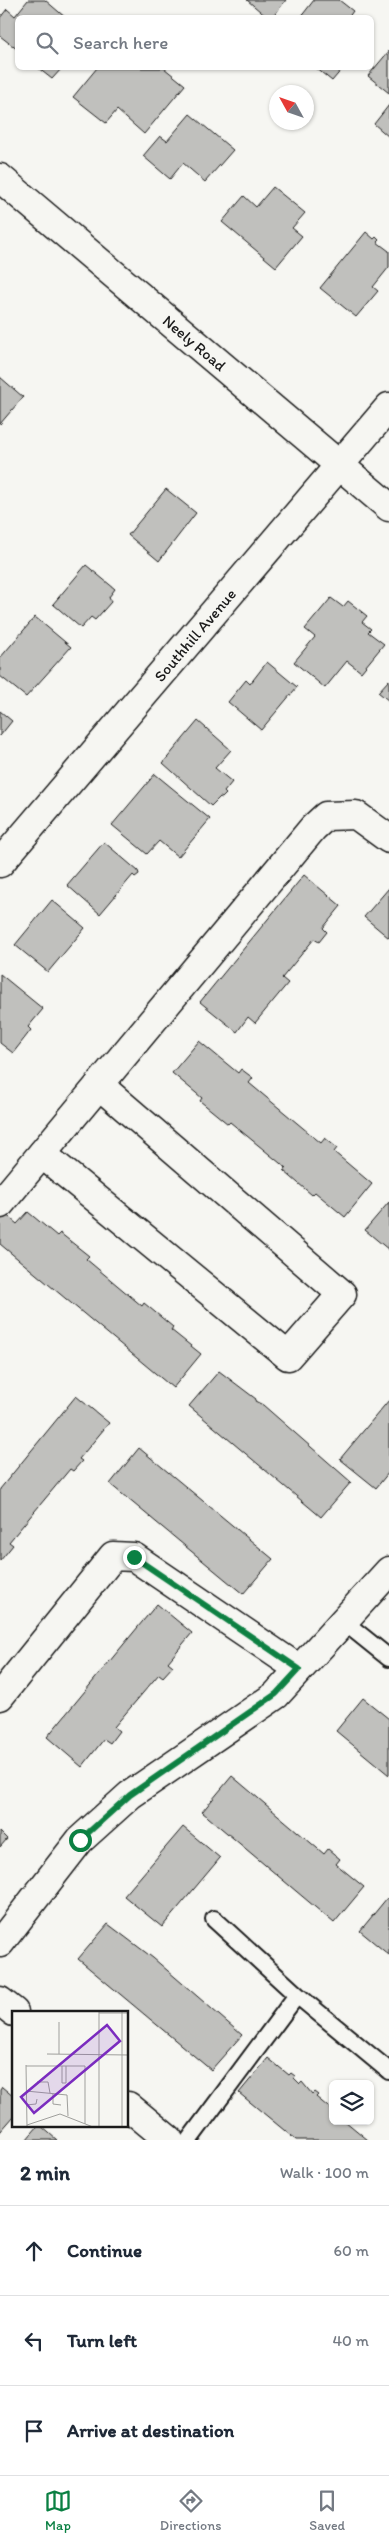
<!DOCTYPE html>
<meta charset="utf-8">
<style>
body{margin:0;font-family:Itim,sans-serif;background:#f6f6f7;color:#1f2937}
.controls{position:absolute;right:15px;bottom:15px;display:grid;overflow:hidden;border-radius:8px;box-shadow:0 1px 4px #0004}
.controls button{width:45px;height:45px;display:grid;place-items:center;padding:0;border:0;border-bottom:1px solid #e0e1e3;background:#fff;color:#1f2937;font:25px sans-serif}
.compass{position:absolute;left:269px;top:85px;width:45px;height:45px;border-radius:50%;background:#fff;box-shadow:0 1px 4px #0004;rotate:310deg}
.stop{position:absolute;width:15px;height:15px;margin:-11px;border:4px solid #0b8043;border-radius:50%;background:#fff}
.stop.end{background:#0b8043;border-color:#fff;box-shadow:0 1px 5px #0008}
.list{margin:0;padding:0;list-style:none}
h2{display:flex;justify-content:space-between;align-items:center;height:65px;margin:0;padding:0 20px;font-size:21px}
h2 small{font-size:16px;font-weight:400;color:#747a83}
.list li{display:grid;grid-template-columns:32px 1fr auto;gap:15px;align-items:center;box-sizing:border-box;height:90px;padding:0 20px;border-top:1px solid #e0e1e3}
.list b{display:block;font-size:19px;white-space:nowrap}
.list em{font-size:16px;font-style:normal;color:#747a83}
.icon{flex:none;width:28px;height:28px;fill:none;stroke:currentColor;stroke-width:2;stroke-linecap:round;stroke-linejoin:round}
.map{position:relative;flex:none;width:389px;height:2140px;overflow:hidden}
.search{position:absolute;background:#fff;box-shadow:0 1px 4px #0004;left:15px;right:15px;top:15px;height:55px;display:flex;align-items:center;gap:12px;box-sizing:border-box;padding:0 18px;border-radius:8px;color:#747a83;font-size:19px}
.sheet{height:335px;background:#fff}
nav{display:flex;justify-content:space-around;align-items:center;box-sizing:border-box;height:70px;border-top:1px solid #e0e1e3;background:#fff;font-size:14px;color:#747a83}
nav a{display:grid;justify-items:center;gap:2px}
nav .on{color:#0b8043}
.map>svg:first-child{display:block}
.building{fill:#c0c0bd;stroke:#1c1c1c}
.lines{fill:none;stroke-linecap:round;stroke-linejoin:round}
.lane-casing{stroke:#1c1c1c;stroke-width:20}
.street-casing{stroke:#1c1c1c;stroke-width:31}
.secondary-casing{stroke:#1c1c1c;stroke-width:31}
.lane{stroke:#f6f6f2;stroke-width:16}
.street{stroke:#f6f6f2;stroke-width:28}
.secondary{stroke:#f6f6f2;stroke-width:28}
.route{stroke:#0b8043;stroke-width:6}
.labels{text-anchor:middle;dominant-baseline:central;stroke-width:4.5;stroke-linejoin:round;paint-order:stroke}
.street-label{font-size:16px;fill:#1c1c1c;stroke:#f6f6f2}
.inset-road{fill:none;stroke:#9f9f9c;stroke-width:1}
.view{fill:#7b2cbf;fill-opacity:0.15;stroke:#7b2cbf;stroke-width:2.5}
.inset-edge{fill:none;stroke:#1c1c1c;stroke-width:2.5}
</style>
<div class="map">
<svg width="389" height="2140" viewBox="0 0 389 2140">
<rect width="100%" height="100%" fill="#f6f6f2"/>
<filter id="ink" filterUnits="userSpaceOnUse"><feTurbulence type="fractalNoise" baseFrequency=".02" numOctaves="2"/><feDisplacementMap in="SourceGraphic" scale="10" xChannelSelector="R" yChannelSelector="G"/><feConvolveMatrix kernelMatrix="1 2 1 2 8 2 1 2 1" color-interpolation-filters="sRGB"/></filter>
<g filter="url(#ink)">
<path class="building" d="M28 0H45L66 18H18V50L0 36V18L7 9 15 16Z
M247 0H286L272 18H268Z
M314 0H339L353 11 348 18H300Z
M389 51V93L368 76Z
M38 68H62L52 79Z
M97 68H164L185 85 144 134 117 110 106 123 73 97Z
M316 68H343L332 81Z
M389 105V137L374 124Z
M190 114 233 150 205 182 183 163 170 179 143 156 160 136 167 141Z
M273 187 305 213 292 228 302 236 276 267 222 222 244 196 256 207Z
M366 232 374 239 376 237 379 240 377 242 389 251V267L373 287 378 291 356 317 320 288Z
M0 377 23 397 0 424Z
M166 489 196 513 159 561 128 535Z
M86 565 115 589 109 597 111 602 95 620 91 617 81 628 53 604Z
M331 598 343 607 348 601 367 616 362 622 371 629 368 632 384 644 361 672 347 661 325 688 294 662 315 637 305 629Z
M35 617 71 647 26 697 0 676V658Z
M267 662 297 687 261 730 228 702 246 680 250 684Z
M389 680V701L378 692Z
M0 711 12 721 0 736Z
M198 721 231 750 215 768 232 782 224 792 226 794 222 798 220 797 211 806 163 763Z
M155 774 210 819 178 857 159 841 147 854 112 825Z
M104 842 138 871 139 874 135 877 133 875 100 914 67 885Z
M304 875 341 906 323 928 327 932 319 942 314 939 282 978 288 983 255 1023 248 1017 237 1032 200 1002Z
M389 888V938L364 917Z
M52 900 85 928 48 972 15 945Z
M0 974 43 1009 28 1027 31 1030 13 1053 0 1043Z
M199 1041 238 1073 241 1069 253 1078 249 1083 321 1143 325 1138 337 1148 334 1152 372 1184 345 1217 315 1192 312 1195 284 1171 286 1168 230 1122 228 1124 200 1101 202 1098 172 1073Z
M389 1202V1250L365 1230Z
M28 1212 57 1236 60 1233 89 1256 86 1259 142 1306 144 1303 173 1327 171 1330 201 1354 173 1388 0 1244V1217L4 1213 17 1224Z
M219 1371 252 1396 256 1399 255 1401 263 1405 351 1482 321 1517 189 1406Z
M76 1396 109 1423 79 1459 82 1461 73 1471 70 1469 9 1542 13 1545 0 1561V1489Z
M389 1400V1472L376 1488 340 1459Z
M139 1448 273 1559 243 1594 110 1484Z
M157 1604 192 1633 168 1662 173 1666 163 1677 159 1674 114 1727 119 1731 110 1743 104 1739 82 1767 47 1737Z
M363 1698 389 1719V1775L336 1731Z
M232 1776 324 1854 328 1849 340 1859 336 1864 364 1887 334 1923 202 1812Z
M183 1827 220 1858 162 1927 124 1896Z
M0 1832 7 1839 0 1847Z
M387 1898 389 1900V1955L360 1931Z
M108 1924 153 1958 242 2035 211 2070 78 1959Z
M268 2058 289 2075 291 2073 295 2076 294 2078 300 2084 302 2082 312 2094 314 2092 318 2095 316 2097 333 2111V2121H345L368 2140H296L239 2093Z
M2 2087 14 2097V2116L0 2132V2090Z
M38 2126H41L57 2140H26Z"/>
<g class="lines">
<g class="lane-casing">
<path id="lane" d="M343 1621 389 1658
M297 1995 389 2071
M189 2140 297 1995 214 1919"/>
</g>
<g class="street-casing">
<g id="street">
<path id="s1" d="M0 863 389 407"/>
<path d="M42 1154 288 1356 342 1294 99 1085"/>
<path d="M0 1204 313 828 326 816 356 815 389 839"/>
<path d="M0 1696 113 1556 134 1557 299 1669"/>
<path d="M0 1943 80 1840 130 1795 276 1695 389 1571"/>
<path d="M0 2001 14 2012"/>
<path d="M128 2106 169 2140"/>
</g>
</g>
<g class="secondary-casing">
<g id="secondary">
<path id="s2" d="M0 178 389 507"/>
</g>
</g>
<use href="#lane" class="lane"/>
<use href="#street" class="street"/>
<use href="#secondary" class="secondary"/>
</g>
</g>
<g class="lines" filter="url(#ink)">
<path class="route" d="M80 1840 130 1795 276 1694 299 1669 134 1557"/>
</g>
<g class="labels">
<g class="street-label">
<text stroke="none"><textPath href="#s2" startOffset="255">Neely Road</textPath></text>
<text stroke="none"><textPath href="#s1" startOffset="300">Southhill Avenue</textPath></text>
</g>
</g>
<g transform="translate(12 2011)">
<rect width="116" height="116" fill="#f6f6f2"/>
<path class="inset-road" d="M87 2H117M47 11V43M35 43 117 44M14 54 15 116M14 55H73V113M50 55V72H54V55M25 71H36L38 82M14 80 55 84 56 105M41 83V93L49 94M14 94 24 93 25 88M15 114 48 103 81 116H117M87 116V0M110 116V0"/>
<path class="view" d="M95 14 108 30 22 102 9 86Z"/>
<rect width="116" height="116" class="inset-edge"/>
</g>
</svg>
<div class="controls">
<button><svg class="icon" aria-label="layers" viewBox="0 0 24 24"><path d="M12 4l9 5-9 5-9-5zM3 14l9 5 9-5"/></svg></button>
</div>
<svg class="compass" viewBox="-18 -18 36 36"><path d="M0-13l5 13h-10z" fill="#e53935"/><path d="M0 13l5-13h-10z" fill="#747a83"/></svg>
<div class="stop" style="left:80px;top:1840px"></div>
<div class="stop end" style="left:134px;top:1557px"></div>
<div class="search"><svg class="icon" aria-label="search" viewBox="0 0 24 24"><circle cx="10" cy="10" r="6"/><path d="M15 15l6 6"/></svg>Search here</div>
</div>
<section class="sheet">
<h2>2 min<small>Walk · 100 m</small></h2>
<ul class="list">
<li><svg class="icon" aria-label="ahead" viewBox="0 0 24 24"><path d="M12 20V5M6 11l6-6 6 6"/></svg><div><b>Continue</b></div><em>60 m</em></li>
<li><svg class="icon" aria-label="left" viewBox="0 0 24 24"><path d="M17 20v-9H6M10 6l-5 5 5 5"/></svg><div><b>Turn left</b></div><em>40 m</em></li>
<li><svg class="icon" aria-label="arrive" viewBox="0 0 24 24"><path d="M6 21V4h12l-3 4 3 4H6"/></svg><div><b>Arrive at destination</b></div></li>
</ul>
</section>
<nav>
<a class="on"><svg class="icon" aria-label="map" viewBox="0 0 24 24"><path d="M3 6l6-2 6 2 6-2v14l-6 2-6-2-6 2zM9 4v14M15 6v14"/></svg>Map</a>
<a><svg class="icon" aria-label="directions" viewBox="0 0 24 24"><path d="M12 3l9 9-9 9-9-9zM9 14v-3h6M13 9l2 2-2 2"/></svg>Directions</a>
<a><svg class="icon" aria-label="saved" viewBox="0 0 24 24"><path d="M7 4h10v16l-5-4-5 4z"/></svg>Saved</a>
</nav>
